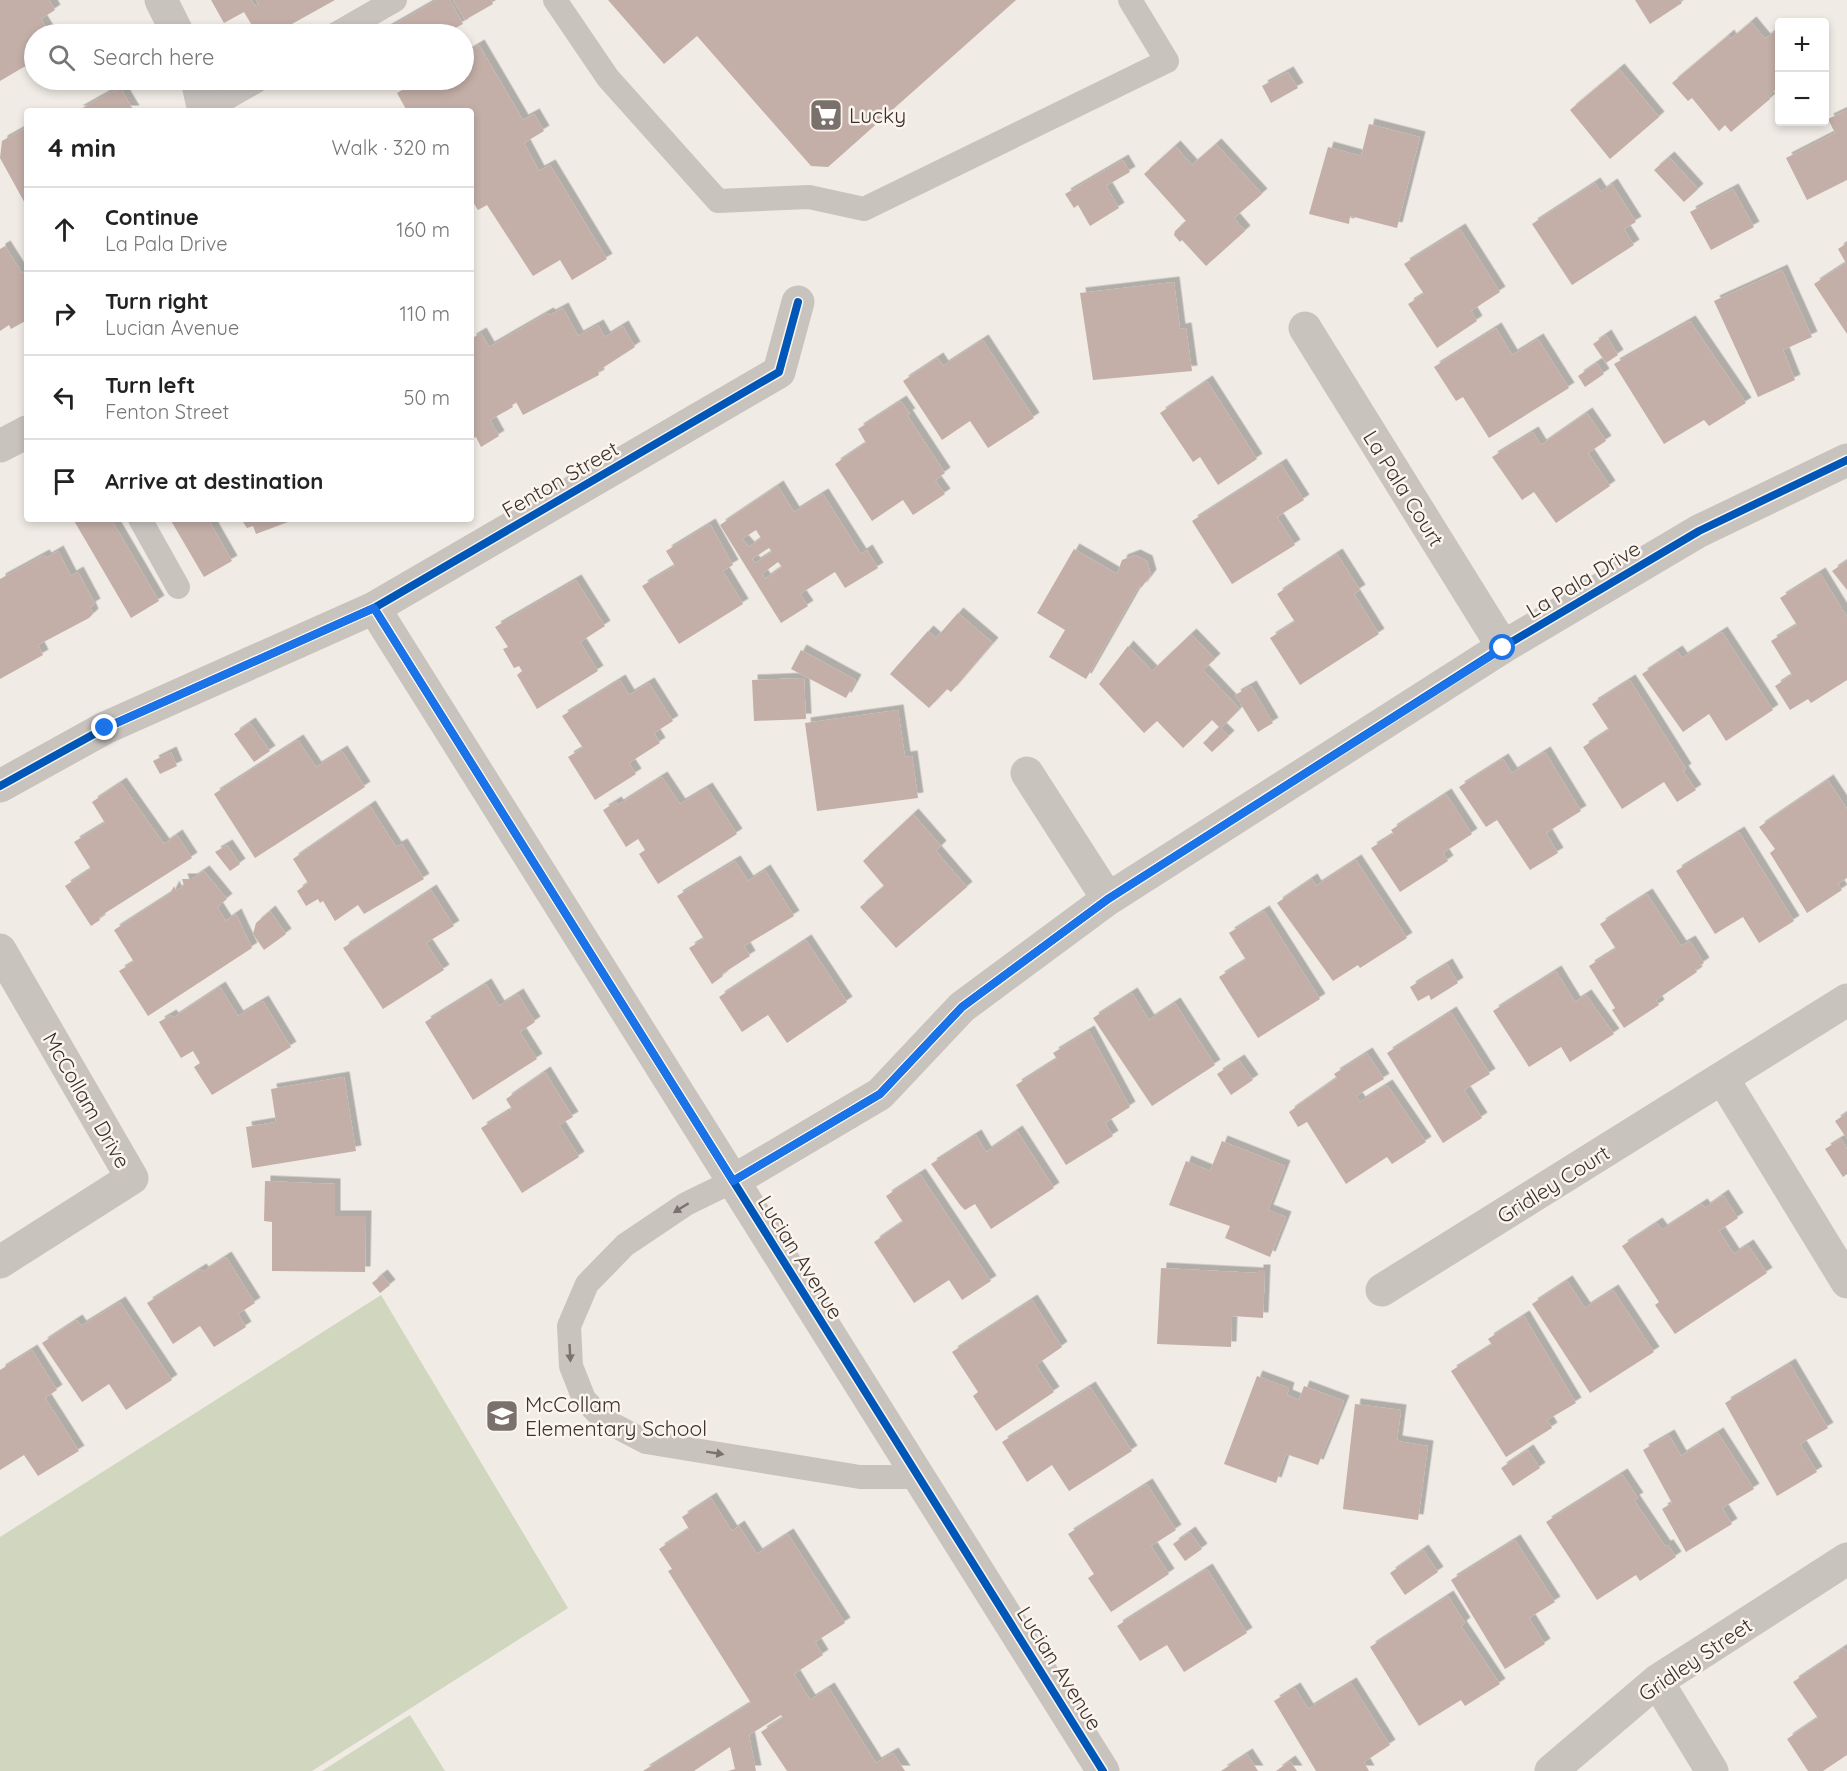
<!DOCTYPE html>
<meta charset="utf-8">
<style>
body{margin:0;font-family:Quicksand,sans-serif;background:#f2f2f2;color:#222}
.controls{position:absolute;right:18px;top:18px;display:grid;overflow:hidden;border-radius:6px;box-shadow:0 3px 9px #0003}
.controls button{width:54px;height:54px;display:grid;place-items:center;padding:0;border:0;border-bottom:2px solid #e0e0e0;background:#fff;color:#222;font:30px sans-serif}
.stop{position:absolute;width:18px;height:18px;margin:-14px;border:4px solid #1a73e8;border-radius:50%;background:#fff}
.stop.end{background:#1a73e8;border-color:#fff;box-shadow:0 2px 6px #0008}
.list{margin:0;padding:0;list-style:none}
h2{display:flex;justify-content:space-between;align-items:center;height:78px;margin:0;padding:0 24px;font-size:26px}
h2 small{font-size:20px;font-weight:400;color:#767676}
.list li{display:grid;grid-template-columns:39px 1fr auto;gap:18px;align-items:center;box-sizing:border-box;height:84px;padding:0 24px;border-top:2px solid #e0e0e0}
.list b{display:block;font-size:22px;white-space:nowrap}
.list p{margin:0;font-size:20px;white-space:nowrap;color:#767676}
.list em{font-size:20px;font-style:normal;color:#767676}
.icon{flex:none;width:33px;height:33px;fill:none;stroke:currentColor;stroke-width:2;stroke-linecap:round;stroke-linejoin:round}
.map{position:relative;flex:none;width:1847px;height:1771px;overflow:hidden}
.search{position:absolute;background:#fff;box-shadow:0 3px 9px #0003;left:24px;top:24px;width:450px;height:66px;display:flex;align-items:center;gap:15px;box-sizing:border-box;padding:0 21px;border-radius:33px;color:#767676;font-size:22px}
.panel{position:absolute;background:#fff;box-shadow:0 3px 9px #0003;left:24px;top:108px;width:450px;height:414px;border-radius:6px}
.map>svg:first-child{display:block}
.green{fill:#d1d6bf}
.building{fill:#c3afa7;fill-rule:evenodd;filter:url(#shadow)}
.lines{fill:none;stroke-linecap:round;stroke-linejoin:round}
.lane{stroke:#c9c3be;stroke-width:24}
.street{stroke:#c9c3be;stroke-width:33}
.cycleway-casing{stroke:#fbf5ee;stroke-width:11}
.cycleway{stroke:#0057b8;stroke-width:8}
.oneway{fill:#7b726d}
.route{stroke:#1a73e8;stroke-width:8}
.labels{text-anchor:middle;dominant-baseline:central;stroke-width:5;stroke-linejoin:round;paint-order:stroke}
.poi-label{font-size:21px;fill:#3b302b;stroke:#fbf5ee;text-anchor:start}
.street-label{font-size:21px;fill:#3b302b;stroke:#fbf5ee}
</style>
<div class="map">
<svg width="1847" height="1771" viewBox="0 0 1847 1771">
<defs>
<filter id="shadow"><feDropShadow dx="5.5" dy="-5.5" stdDeviation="0" flood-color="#0004"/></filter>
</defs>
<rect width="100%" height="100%" fill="#f0ebe5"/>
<path class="green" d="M381 1295 568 1608 312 1771H0V1537Z
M410 1715 445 1771H322Z"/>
<path class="building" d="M0 0H49L55 10 41 19 50 34H34V61L0 81Z
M211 0H251L255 6 259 4 256 0H335L274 34H257L244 12 224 23Z
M437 0H450L463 24 444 34H378Z
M453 0H491L493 4 465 20Z
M608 0H1016L828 167 811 166 697 36 664 64Z
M1635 0H1680L1682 3 1650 24Z
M1751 22 1765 39 1774 32 1780 38V86L1768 96 1770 99 1731 132 1725 125 1719 131 1692 98 1688 101 1672 83 1729 35 1731 39Z
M479 45 523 120 534 114 544 131 524 143 539 171 550 165 607 259 572 280 560 260 533 276 487 205 478 210 471 199V111H407L397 93 420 80H464V54Z
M1619 69 1659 117 1610 159 1570 110Z
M1288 72 1298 88 1271 103 1262 86Z
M342 80H366L349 90Z
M121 89 134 111H77L109 93Z
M1847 110V180L1807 200 1786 158 1835 133 1828 119Z
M1369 124 1420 137 1397 228 1350 216 1349 224 1309 214 1328 147 1361 156Z
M27 127V207L0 158 2 141Z
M1216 144 1262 194 1234 218 1245 231 1206 266 1182 240 1180 242 1174 235 1175 231 1186 221 1144 174 1175 146 1192 165Z
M1669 157 1698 189 1684 202 1654 170Z
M1123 160 1130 172 1106 186 1119 208 1090 226 1078 205 1074 208 1065 194Z
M1595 183 1601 192 1612 184 1636 222 1624 229 1634 245 1572 285 1532 224Z
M1733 189 1754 227 1711 250 1690 212Z
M1460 229 1500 292 1471 311 1477 321 1437 348 1408 304 1424 294 1404 264Z
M1847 243V334L1814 284 1846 263 1838 249Z
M5 246 22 273 27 270V320L11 329 9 325 0 331V249Z
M1782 270 1812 337 1783 350 1795 380 1758 397 1714 301Z
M1174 282 1180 329 1186 328 1192 371 1093 380 1080 293Z
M563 308 578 336 598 325 605 337 623 326 635 347 598 371 599 375 523 415 516 402 512 405 513 407 490 420 499 436 481 447 476 437 471 439V339L481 333 489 347 548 313 550 315Z
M1690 321 1746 403 1709 426 1704 420 1664 444 1614 364Z
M1496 328 1512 355 1538 339 1569 388 1489 438 1463 397 1456 401 1434 367Z
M1606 335 1618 355 1606 363 1593 344Z
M983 340 1034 418 988 448 970 421 942 440 903 381 938 358 943 366Z
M1597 363 1604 374 1585 387 1578 376Z
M1207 381 1257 459 1218 485 1200 457 1193 462 1160 413Z
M901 401 910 414 907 415 945 473 935 480 945 494 913 515 903 500 872 521 835 464 866 443 858 429Z
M1587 413 1606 441 1588 453 1610 486 1556 523 1534 492 1522 500 1492 457 1533 432 1541 445Z
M1281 464 1304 500 1277 517 1295 545 1232 584 1192 521Z
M778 486 794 512 823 494 861 554 867 550 878 568 845 588 835 572 800 594 808 606 781 623 720 525ZM756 530 761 538 749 547 742 539ZM769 548 772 552 755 563 752 559ZM778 562 782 567 765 579 762 574Z
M73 519H111L159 601 131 618Z
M170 519H208L232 561 204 577Z
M241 519H296L256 534 253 526 247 528Z
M710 524 733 565 723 571 743 604 679 644 642 586 675 566 666 551Z
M1074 549 1117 574 1122 560 1135 555 1147 561 1151 575 1141 588 1139 586 1086 679 1049 657 1065 630 1037 613Z
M58 551 71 576 78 572 95 604 90 607 93 614 89 618 38 645 43 655 0 679V579L44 555 46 558Z
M1337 554 1360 590 1354 594 1379 634 1300 685 1270 638 1295 622 1277 594Z
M1847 561V590L1832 571Z
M1820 573 1847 617V680L1811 703 1808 699 1790 710 1775 686 1792 675 1771 641 1797 625 1780 598Z
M576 580 605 626 580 642 598 671 537 709 517 675 522 671 519 666 514 668 503 649 508 647 495 627Z
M958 613 993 643 951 692 947 689 929 708 890 674 928 631 936 638Z
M1722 632 1773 710 1726 741 1709 714 1683 732 1642 674 1677 651 1682 658Z
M1191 634 1215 659 1203 670 1240 709 1221 728 1229 736 1212 752 1203 743 1219 727 1212 720 1183 748 1157 721 1144 733 1099 684 1128 646 1152 671Z
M801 650 856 680 846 698 791 669Z
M804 678 806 719 754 721 752 680Z
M620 680 629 695 649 683 673 721 654 733 660 743 629 763 636 774 595 800 568 757 583 748 562 716Z
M1630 680 1686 769 1683 771 1696 790 1677 802 1664 782 1622 809 1583 747 1609 730 1592 704Z
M1251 686 1273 723 1258 732 1235 695Z
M898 710 905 757 912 756 918 798 817 811 805 723Z
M250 723 270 751 254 762 234 734Z
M298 740 316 767 342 751 365 787 255 858 214 794Z
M171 752 177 766 160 774 153 761Z
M1545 752 1581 811 1546 833 1558 853 1530 870 1497 820 1486 827 1459 787 1503 759 1512 773Z
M662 777 680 804 707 788 737 834 658 884 639 854 645 850 638 839 626 847 603 810 616 802 618 805Z
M1828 780 1847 809V878L1838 884 1842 890 1807 913 1770 853 1775 849 1759 827Z
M121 783 164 844 177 835 192 858 99 917 100 920 91 926 65 886 91 869 74 842 105 823 92 802Z
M1446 794 1472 834 1443 853 1448 861 1400 892 1371 848 1394 834 1391 830Z
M370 806 396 847 402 844 424 879 364 914 358 905 335 921 323 901 320 903 318 899 306 906 297 891 308 883 293 859Z
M913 814 941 846 936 851 967 887 896 948 860 907 884 886 863 861Z
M1739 832 1794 921 1759 943 1743 917 1715 934 1676 871Z
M227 845 240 864 230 871 215 852Z
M1356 860 1407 938 1360 968 1358 965 1333 981 1277 903 1312 879 1316 886Z
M735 861 748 881 765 870 794 916 744 946 750 956 722 974 723 976 712 984 689 948 704 939 677 896Z
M204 871 227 899 217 907 226 921 236 914 252 948 148 1016 119 971 134 962 114 930 170 894 174 886 176 891 184 885 182 879H192Z
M431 890 454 926 426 943 444 970 383 1009 343 948Z
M1647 894 1681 946 1690 941 1704 963 1695 969 1697 972 1656 1000 1659 1005 1624 1028 1612 1010 1615 1008 1589 966 1616 949 1600 924Z
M270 911 286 934 264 950 253 934 256 923Z
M1264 911 1320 999 1258 1038 1219 977 1246 960 1229 933Z
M806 940 847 1002 787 1043 768 1015 742 1032 719 997Z
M1447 964 1458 983 1431 1000 1429 995 1418 1001 1410 987Z
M1556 971 1575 1002 1586 995 1614 1034 1570 1062 1561 1047 1529 1067 1493 1011Z
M486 984 499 1006 518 994 535 1022 520 1032 537 1059 473 1100 425 1022Z
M220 987 238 1016 263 1001 291 1047 212 1095 194 1067 200 1063 193 1051 181 1058 159 1022 171 1015 173 1018Z
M1132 993 1149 1020 1175 1003 1215 1065 1152 1106 1093 1018Z
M1451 1012 1490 1074 1464 1090 1482 1118 1443 1143 1387 1053Z
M1089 1031 1130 1107 1105 1123 1113 1136 1066 1165 1016 1085 1057 1059 1053 1053Z
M1367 1053 1384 1079 1356 1096 1360 1102 1387 1085 1426 1142 1392 1164 1387 1157 1346 1184 1307 1122 1298 1127 1289 1112 1337 1078 1334 1074Z
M1239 1060 1253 1080 1231 1095 1217 1074Z
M545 1072 573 1117 559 1125 579 1157 522 1193 481 1128 512 1109 506 1099Z
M344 1077 356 1151 252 1168 246 1127 276 1122 271 1089Z
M1847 1113V1139L1835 1121Z
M1017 1131 1054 1188 991 1229 975 1204 965 1210 960 1205 931 1164 976 1135 986 1152Z
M1841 1139 1847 1149V1174L1843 1177 1825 1149Z
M1222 1141 1285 1166 1268 1210 1286 1217 1270 1257 1225 1238 1230 1226 1169 1205 1186 1161 1210 1171Z
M920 1174 991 1281 962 1300 949 1280 914 1303 874 1242 903 1222 886 1196Z
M265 1181 335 1184V1216H366L365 1272 272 1271V1222L264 1221Z
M1723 1195 1738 1218 1719 1231 1734 1254 1748 1245 1767 1273 1675 1334 1655 1305 1659 1302 1622 1246 1657 1223 1662 1230 1702 1204 1705 1208Z
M226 1257 255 1303 238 1314 246 1327 214 1347 200 1326 173 1344 147 1303 201 1269 203 1272Z
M1161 1268 1258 1273V1270H1265L1263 1318 1232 1316 1231 1347 1157 1344Z
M382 1275 390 1285 380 1293 372 1283Z
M1567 1281 1585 1308 1613 1290 1654 1352 1590 1393 1532 1304Z
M1032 1300 1062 1347 1036 1365 1054 1392 996 1431 973 1396 978 1392 952 1352Z
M120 1302 172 1380 126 1410 109 1384 82 1402 42 1343 77 1320 81 1326Z
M1524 1316 1576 1403 1547 1420 1552 1428 1506 1457 1451 1371 1492 1345 1488 1339Z
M32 1350 57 1390 45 1398 79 1451 38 1476 24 1455 0 1470V1370Z
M1790 1364 1828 1428 1800 1444 1817 1472 1777 1496 1725 1403Z
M1257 1376 1289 1388 1287 1395 1299 1400 1304 1386 1344 1401 1318 1465 1286 1454 1276 1483 1224 1464Z
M1090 1387 1132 1451 1069 1491 1052 1465 1027 1482 1002 1442Z
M1355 1404 1401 1410 1397 1441 1428 1446 1418 1520 1343 1509Z
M1718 1433 1754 1489 1722 1508 1732 1524 1686 1552 1662 1509 1672 1503 1643 1450 1669 1435 1681 1456Z
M1528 1450 1540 1468 1513 1486 1501 1468Z
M1622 1474 1638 1498 1634 1500 1665 1546 1668 1545 1676 1557 1640 1581 1636 1575 1597 1600 1546 1522Z
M1147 1484 1176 1530 1151 1546 1169 1574 1111 1612 1088 1578 1094 1574 1068 1534Z
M711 1498 732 1531 739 1526 757 1554 788 1534 845 1623 815 1642 823 1655 794 1674 810 1700 829 1688 876 1763 893 1753 905 1771H787L761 1732 783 1718 781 1715 749 1735 756 1771H728L735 1769 730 1747 694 1771H643L751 1703 668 1571 672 1569 659 1549 689 1529 682 1517Z
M1190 1532 1202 1549 1185 1561 1173 1544Z
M1515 1540 1555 1602 1529 1618 1545 1644 1505 1669 1451 1580Z
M1423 1550 1438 1572 1405 1595 1390 1573Z
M1207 1569 1247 1633 1184 1672 1167 1645 1140 1661 1117 1626Z
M1448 1596 1465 1623 1461 1626 1500 1684 1465 1706 1461 1700 1419 1726 1370 1647Z
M1844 1648 1847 1652V1755L1823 1771H1808L1787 1739 1818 1718 1793 1682Z
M1351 1683 1390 1745 1364 1762 1369 1771H1316L1274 1701 1295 1688 1308 1709Z
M1247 1754 1258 1771H1221Z
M1290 1761 1297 1771H1276Z"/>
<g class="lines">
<path class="lane" d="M555 0 608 78 718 201 809 197 864 209 1167 61 1130 0
M336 34 395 0
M204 111 258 80
M140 519 178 587
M733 1181 686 1204 625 1245 587 1284 569 1326 571 1366 584 1399 604 1420 646 1442 860 1477H918"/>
<path class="street" d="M161 0 178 34
M197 80 204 111
M1305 328 1503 647
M0 446 27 432
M374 608 1103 1771
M1027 773 1108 899
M0 786 105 728 374 608 779 372 798 302
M0 950 132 1178 0 1262
M1723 1079 1847 1282
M733 1181 880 1094 962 1007 1108 899 1503 647 1699 531 1847 460
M1382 1290 1847 1000
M1657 1681 1712 1771
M1551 1771 1657 1681 1847 1559"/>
<g class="cycleway-casing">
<path id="cycleway" d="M374 608 1103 1771
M0 786 105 728 374 608 779 372 798 302
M733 1181 880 1094 962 1007 1108 899 1503 647 1699 531 1847 460"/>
</g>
<use href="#cycleway" class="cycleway"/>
</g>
<defs><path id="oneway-solid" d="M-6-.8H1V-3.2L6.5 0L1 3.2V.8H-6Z" transform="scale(1.5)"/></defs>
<g class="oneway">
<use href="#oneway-solid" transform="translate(681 1208) rotate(148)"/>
<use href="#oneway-solid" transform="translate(570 1353) rotate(87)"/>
<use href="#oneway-solid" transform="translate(715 1453) rotate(9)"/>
</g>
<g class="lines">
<path class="route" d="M105 728 374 608 733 1181 880 1094 962 1007 1108 899 1503 648"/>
</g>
<defs>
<g id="supermarket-square" transform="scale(1.725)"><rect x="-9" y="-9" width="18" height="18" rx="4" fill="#7a716c" stroke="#fbf5ee"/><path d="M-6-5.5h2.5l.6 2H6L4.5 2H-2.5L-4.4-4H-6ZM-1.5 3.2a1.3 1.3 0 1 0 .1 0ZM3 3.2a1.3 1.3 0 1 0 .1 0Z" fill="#fff"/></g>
<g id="school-square" transform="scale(1.725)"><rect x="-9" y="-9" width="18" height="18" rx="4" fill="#7a716c" stroke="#fbf5ee"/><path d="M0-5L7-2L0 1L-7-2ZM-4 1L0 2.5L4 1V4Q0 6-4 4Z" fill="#fff"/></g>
</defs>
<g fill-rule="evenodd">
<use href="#supermarket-square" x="826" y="115"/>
<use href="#school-square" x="502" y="1416"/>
</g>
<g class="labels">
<g class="poi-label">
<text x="849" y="115">Lucky</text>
<text x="525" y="1404">McCollam<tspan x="525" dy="24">Elementary School</tspan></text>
</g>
<g class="street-label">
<text transform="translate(560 479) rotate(-30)">Fenton Street</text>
<text transform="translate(1404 488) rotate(58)">La Pala Court</text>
<text transform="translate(1583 579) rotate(-31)">La Pala Drive</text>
<text transform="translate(87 1100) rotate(60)">McCollam Drive</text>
<text transform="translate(1553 1184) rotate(-32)">Gridley Court</text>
<text transform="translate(801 1257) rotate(58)">Lucian Avenue</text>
<text transform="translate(1695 1659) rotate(-34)">Gridley Street</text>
<text transform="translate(1060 1668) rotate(58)">Lucian Avenue</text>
</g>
</g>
</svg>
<div class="controls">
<button>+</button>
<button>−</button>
</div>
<div class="stop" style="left:1503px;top:648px"></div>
<div class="stop end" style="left:105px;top:728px"></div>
<div class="search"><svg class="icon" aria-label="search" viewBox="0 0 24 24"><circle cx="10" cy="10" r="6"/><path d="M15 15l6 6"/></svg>Search here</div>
<section class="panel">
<h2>4 min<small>Walk · 320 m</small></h2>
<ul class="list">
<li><svg class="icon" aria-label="ahead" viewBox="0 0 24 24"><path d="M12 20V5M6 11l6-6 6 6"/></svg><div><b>Continue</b><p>La Pala Drive</p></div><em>160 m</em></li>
<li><svg class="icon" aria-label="right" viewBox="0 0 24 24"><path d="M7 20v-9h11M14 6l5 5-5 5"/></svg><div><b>Turn right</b><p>Lucian Avenue</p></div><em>110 m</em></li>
<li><svg class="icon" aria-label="left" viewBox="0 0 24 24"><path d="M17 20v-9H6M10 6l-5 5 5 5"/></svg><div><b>Turn left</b><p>Fenton Street</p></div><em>50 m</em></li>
<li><svg class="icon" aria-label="arrive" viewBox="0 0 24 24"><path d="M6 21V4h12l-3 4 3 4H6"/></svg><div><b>Arrive at destination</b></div></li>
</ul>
</section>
</div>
